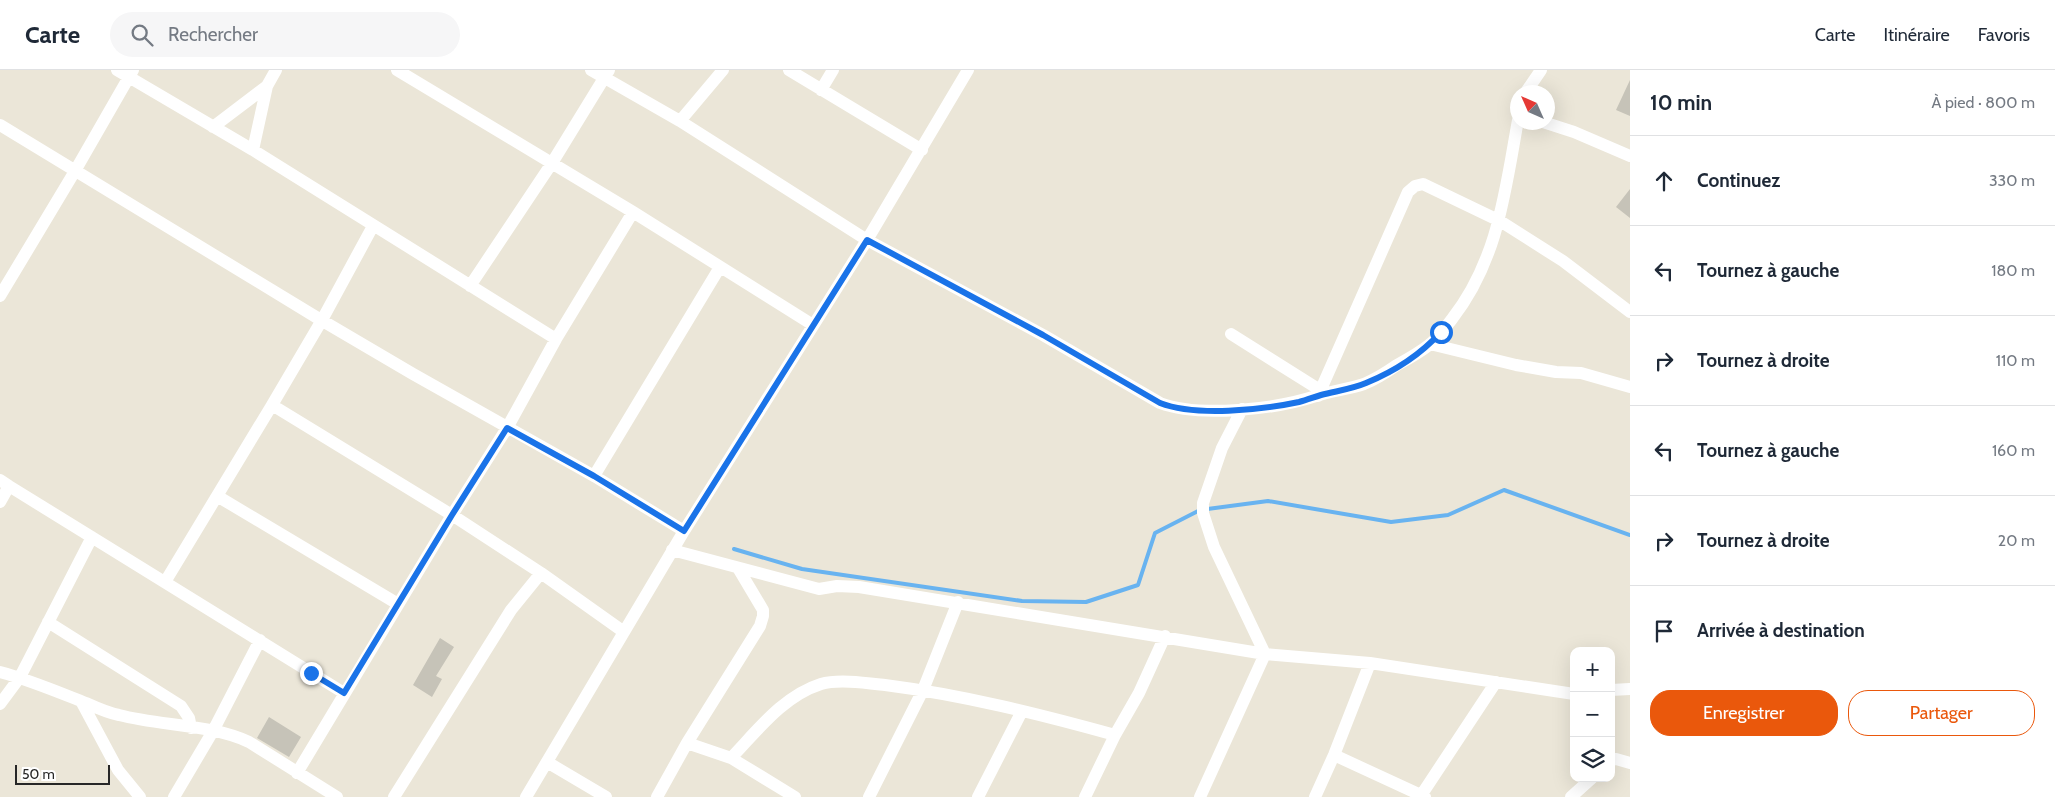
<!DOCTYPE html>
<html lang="fr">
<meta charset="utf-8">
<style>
body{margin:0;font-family:Cabin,sans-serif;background:#f6f6f7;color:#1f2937}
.controls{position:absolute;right:15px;bottom:15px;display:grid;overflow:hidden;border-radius:10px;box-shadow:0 5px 20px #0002}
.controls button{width:45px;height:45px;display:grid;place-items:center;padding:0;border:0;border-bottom:1px solid #e0e1e3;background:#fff;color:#1f2937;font:25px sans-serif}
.compass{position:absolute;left:1510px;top:15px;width:45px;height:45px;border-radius:50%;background:#fff;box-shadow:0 5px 20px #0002;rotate:315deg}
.scale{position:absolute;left:15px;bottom:12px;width:95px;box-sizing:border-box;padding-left:5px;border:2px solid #272727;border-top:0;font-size:14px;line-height:18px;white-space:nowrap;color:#272727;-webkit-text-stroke:4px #fff;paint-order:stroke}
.stop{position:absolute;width:15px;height:15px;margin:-11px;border:4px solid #1a73e8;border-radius:50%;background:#fff}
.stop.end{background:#1a73e8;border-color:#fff;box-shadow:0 1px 5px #0008}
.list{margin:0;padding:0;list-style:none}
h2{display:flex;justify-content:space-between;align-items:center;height:65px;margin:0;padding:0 20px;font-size:21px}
h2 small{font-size:16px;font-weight:400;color:#747a83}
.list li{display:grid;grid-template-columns:32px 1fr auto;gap:15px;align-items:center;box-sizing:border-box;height:90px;padding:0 20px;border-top:1px solid #e0e1e3}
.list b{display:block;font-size:19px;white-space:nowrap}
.list em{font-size:16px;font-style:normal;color:#747a83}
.actions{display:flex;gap:10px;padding:15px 20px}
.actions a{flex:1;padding:11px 0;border:1px solid #ea580c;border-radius:20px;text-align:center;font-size:18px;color:#ea580c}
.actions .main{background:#ea580c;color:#fff}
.icon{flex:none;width:28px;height:28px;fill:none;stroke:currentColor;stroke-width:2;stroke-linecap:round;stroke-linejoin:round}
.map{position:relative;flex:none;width:1630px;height:727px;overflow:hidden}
header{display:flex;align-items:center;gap:30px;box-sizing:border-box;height:70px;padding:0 25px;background:#fff;border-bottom:1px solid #e0e1e3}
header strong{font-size:24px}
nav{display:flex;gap:28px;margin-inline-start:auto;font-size:18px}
.search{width:350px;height:45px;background:#f6f6f7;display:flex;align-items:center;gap:12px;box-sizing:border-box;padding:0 18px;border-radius:28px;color:#747a83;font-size:19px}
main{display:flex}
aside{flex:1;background:#fff}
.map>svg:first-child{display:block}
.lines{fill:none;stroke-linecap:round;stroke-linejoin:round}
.stream{stroke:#68b3f0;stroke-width:4}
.building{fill:#c6c3b8}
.street{stroke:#fff;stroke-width:12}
.route{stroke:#1a73e8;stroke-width:6}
</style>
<header>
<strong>Carte</strong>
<div class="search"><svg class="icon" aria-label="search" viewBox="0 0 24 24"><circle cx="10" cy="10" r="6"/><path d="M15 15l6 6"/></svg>Rechercher</div>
<nav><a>Carte</a><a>Itinéraire</a><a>Favoris</a></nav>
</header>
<main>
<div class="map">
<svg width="1630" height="727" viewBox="0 0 1630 727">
<rect width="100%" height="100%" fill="#ebe6d8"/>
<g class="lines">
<path class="stream" d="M734 479 802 499 1022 531 1086 532 1138 515 1155 463 1200 440 1268 431 1391 452 1448 445 1504 420 1630 465"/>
</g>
<path class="building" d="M1630 10V46L1616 40Z
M1630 119V148L1616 137Z
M440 568 454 577 436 606 442 609 432 627 413 615Z
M269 647 301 667 289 687 257 668Z"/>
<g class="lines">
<path class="street" d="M117 0 253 80 556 269
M397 0 633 142 813 255
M591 0 680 51 867 170 1043 265 1160 333C1200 348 1276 339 1316 326 1332 321 1349 319 1364 314 1376 309 1387 302 1397 295 1408 289 1419 283 1429 275 1438 268 1445 258 1452 249 1498 190 1505 122 1518 50
M789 0 922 80
M821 20 833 0
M1526 22 1541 0
M680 51 723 0
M1543 52 1574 62 1630 86
M0 55 316 247 413 304 594 406 684 461
M213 57 267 16
M253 80 267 16 276 0
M470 216 552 93 609 0
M0 226 75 101 133 0
M1231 264 1320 320
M1430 274 1516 295 1556 302 1581 303 1630 317
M1318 326 1408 122 1415 116 1423 114 1500 151 1563 191 1630 242
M272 335 322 250 373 156
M594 406 720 197
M0 410 9 416 0 432
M9 416 344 623
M217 426 398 534
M672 480 819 519 837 516 859 517 1265 584 1370 593 1574 624
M165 512 272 335 452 445 541 503 624 562
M48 552 181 636 189 648 191 658
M0 602C30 610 58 622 86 633 97 638 108 643 119 645 161 656 210 654 249 672L337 727
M1611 620 1630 619
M81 631 118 700 140 727
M0 634 20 607 92 467
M687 673 731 688 795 727
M1334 685 1425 727
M731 688C757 661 783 626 821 614 838 609 867 613 885 615 963 625 1039 644 1115 665
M1611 690 1616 689 1630 693
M547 692 606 727
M297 703 452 445 507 358 556 269 633 142
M1422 724 1496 612
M174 727 213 661 260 570
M394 727 511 540 541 503
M526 727 684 461 867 170 968 0
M657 727 687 673 760 556 763 546V540L738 498
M869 727 923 620 958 532
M978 727 1022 641
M1085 727 1115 665 1139 623 1165 566
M1200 727 1265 584 1214 477 1203 443V433L1222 378 1242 339
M1315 727 1334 685 1370 593
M1571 727 1592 708"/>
</g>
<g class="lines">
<path class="route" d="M311 603 344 623 452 445 507 358 594 406 684 461 867 170 1043 265 1160 333C1196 347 1261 340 1299 332 1307 330 1314 327 1321 325 1336 321 1352 319 1366 313 1393 302 1421 284 1441 262"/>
</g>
</svg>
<div class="controls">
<button>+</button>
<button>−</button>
<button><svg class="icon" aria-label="layers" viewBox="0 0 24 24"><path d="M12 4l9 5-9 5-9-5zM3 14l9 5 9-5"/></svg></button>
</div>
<svg class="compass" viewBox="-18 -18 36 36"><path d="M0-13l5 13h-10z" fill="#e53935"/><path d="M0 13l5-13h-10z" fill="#747a83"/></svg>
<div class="scale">50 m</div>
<div class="stop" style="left:1441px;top:262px"></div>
<div class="stop end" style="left:311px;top:603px"></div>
</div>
<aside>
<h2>10 min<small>À pied · 800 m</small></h2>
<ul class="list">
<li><svg class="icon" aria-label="ahead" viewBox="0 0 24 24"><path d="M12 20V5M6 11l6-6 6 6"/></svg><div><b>Continuez</b></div><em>330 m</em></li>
<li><svg class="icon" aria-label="left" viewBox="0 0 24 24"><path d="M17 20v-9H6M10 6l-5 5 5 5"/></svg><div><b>Tournez à gauche</b></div><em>180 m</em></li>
<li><svg class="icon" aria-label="right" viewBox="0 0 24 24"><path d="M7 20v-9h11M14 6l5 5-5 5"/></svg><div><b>Tournez à droite</b></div><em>110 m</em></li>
<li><svg class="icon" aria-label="left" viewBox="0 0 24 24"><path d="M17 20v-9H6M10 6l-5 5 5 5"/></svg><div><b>Tournez à gauche</b></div><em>160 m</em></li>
<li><svg class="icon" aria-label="right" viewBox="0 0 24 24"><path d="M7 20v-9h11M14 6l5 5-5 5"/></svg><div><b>Tournez à droite</b></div><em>20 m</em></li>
<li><svg class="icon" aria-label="arrive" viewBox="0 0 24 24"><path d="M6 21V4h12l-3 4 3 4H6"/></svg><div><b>Arrivée à destination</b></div></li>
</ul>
<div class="actions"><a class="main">Enregistrer</a><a>Partager</a></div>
</aside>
</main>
